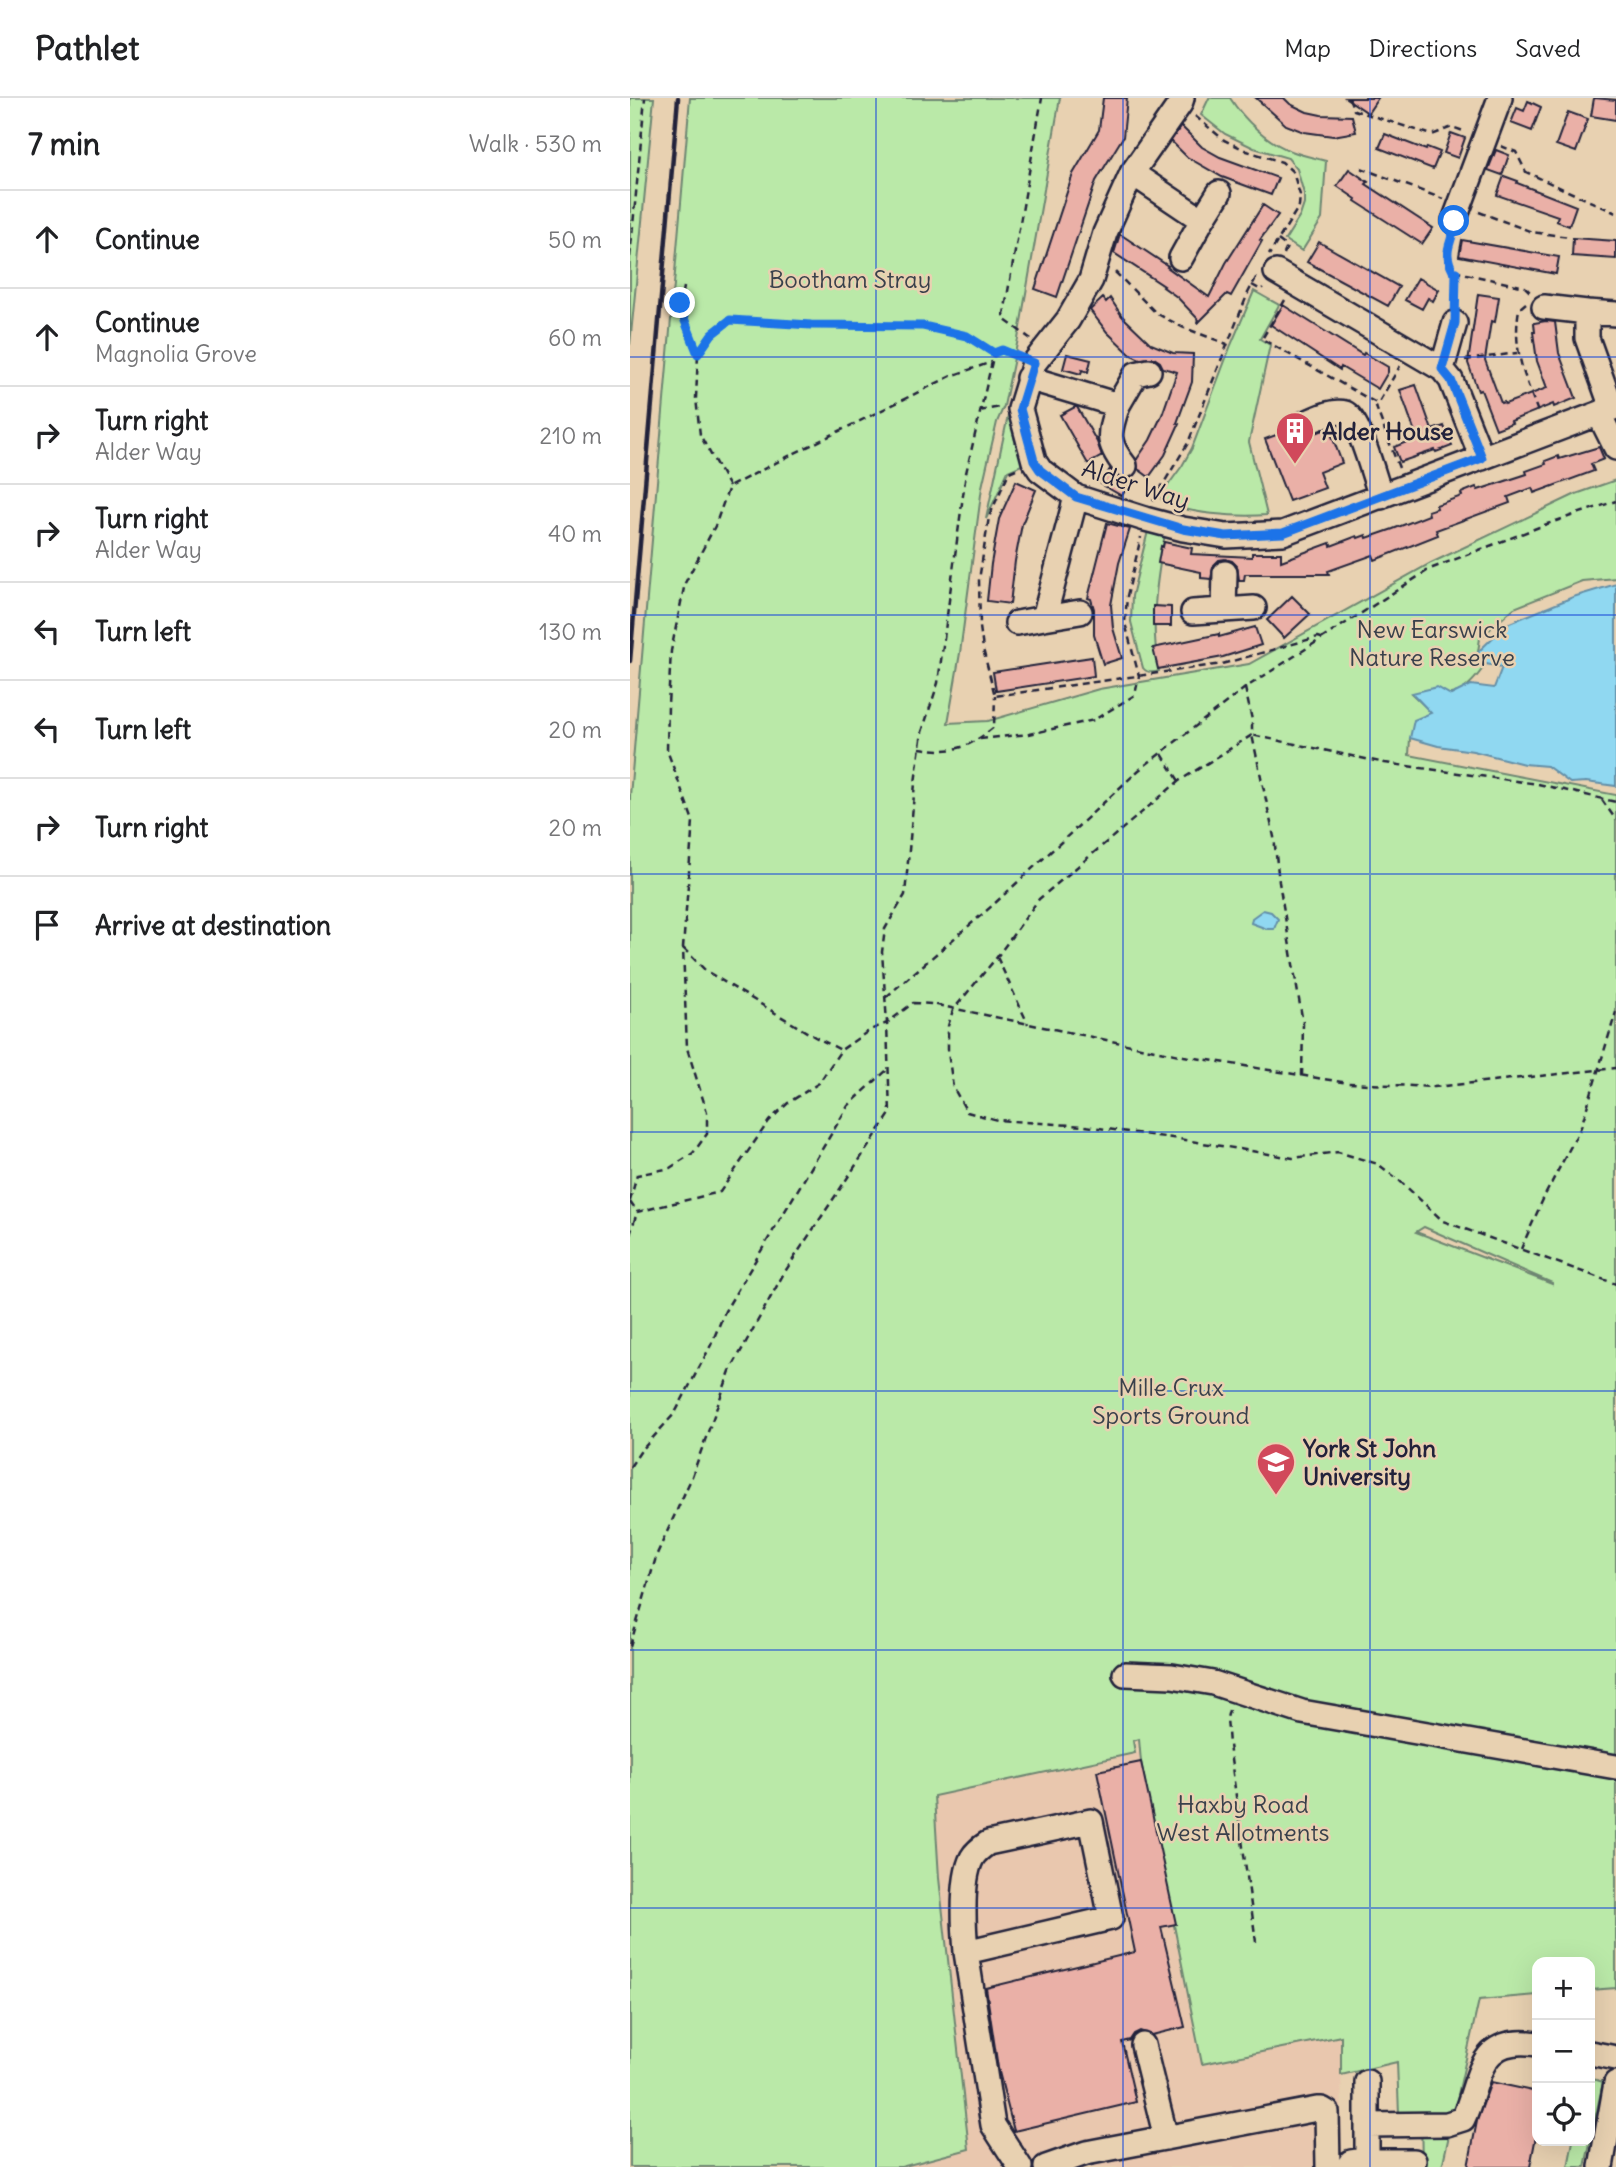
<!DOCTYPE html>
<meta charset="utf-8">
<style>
body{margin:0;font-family:Delius,sans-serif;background:#f2f2f2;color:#202124}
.controls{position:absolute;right:21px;bottom:21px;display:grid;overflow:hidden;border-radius:14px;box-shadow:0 7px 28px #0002}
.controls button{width:63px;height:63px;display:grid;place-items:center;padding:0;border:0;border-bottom:2px solid #e0e0e0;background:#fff;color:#202124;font:35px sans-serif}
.stop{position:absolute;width:21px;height:21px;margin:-16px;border:5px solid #1a73e8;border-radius:50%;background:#fff}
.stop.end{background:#1a73e8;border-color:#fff;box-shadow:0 2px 7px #0008}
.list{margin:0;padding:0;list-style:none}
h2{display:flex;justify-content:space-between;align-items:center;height:91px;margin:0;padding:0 28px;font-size:30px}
h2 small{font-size:23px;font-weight:400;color:#757577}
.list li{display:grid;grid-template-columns:46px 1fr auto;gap:21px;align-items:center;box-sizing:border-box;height:98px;padding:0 28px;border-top:2px solid #e0e0e0}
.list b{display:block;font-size:26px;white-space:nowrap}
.list p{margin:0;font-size:23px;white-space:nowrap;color:#757577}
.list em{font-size:23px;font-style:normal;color:#757577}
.icon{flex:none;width:38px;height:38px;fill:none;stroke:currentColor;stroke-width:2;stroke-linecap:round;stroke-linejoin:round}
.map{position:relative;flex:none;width:986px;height:2069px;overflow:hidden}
header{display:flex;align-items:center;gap:42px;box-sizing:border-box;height:98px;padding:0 35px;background:#fff;border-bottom:2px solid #e0e0e0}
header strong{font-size:33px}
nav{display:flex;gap:38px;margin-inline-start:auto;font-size:24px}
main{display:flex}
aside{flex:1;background:#fff}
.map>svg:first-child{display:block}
.built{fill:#e9c7ae}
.green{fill:#bae9a8;stroke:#6e8672;stroke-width:2;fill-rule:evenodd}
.water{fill:#90d8f1;stroke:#648fa8;stroke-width:2}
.building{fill:#eab0a7;stroke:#22223b;stroke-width:2}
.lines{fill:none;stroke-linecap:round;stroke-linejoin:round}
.minor-casing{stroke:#22223b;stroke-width:28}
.path{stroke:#22223b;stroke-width:2.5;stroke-dasharray:7 5;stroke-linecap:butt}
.minor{stroke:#e8d1b1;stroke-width:23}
.rail{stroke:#22223b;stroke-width:4.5}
.route{stroke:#1a73e8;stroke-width:9}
.grid{fill:none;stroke:#1d4ed8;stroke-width:2;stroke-opacity:0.55}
.labels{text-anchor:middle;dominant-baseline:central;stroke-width:5;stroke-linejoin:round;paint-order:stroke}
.park-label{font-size:24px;fill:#39404b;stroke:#e8d1b1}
.poi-label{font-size:24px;font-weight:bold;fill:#22223b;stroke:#e8d1b1;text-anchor:start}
.street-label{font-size:24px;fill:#22223b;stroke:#e8d1b1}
</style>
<header>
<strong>Pathlet</strong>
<nav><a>Map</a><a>Directions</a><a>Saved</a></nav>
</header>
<main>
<aside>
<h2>7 min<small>Walk · 530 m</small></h2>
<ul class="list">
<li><svg class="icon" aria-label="ahead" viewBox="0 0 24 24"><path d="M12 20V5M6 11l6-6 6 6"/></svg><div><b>Continue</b></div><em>50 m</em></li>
<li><svg class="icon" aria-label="ahead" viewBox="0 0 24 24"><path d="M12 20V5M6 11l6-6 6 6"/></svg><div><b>Continue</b><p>Magnolia Grove</p></div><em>60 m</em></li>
<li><svg class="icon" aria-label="right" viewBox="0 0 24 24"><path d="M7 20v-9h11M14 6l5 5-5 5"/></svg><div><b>Turn right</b><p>Alder Way</p></div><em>210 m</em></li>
<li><svg class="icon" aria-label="right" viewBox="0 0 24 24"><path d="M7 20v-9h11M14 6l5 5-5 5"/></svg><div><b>Turn right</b><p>Alder Way</p></div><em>40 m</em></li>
<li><svg class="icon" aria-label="left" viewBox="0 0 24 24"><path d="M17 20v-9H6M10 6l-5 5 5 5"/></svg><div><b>Turn left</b></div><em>130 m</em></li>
<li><svg class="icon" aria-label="left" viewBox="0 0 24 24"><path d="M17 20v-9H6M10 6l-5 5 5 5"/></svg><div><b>Turn left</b></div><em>20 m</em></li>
<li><svg class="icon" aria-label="right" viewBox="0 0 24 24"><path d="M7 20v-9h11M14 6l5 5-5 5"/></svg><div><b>Turn right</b></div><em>20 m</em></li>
<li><svg class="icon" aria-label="arrive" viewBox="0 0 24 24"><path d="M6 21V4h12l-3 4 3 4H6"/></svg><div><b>Arrive at destination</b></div></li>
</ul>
</aside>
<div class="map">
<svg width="986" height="2069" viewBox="0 0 986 2069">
<rect width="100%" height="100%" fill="#e8d1b1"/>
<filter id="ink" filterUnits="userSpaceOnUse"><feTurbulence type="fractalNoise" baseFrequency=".0143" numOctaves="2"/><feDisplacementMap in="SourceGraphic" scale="14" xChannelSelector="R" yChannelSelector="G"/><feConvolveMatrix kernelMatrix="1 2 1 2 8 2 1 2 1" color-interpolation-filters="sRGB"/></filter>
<g filter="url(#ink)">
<path class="built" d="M512 1654 511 1664 573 1966 711 1938 712 2069H271L339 2050 309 1780 304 1698Z"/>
<path class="green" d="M0 0H24L0 247Z
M60 0H430L388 241 374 308 367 324 352 389 330 555 318 625 358 623 469 591 619 566 801 465 946 396 986 382V480L952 483 884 510 850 540 848 554 856 566C831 602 824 597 782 596L802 615 780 640 779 657 986 697V1890L960 1892V1864H907V1897L849 1902 812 2069H792L791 2016H769L767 1964 711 1977V1938L572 1966 511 1664 509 1641 503 1643 505 1655 304 1698 309 1780 339 2051 271 2069H0V698ZM794 1129 922 1185V1186L786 1134Z
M579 0H600C614 22 639 46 664 54 674 58 686 60 696 63L692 121 672 153 655 142 670 118 674 106V96L667 71 658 60 624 50 595 36 571 17Z
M624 193 649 207 630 241 640 247 619 344 637 417C611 419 552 417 531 401V397L552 368 562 350 601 247Z
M379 313 385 343 394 366 378 373 356 421Z
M518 433 535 436C526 485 520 524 529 573 523 575 517 575 513 570L501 524 502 498Z
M960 1980 973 1984 955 2069H938L943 2043H960Z"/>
<path class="water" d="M986 486V688L956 684 940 685 917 668 894 666 843 653 808 648 780 640 784 622 801 615 782 595 807 589 821 597 841 587 864 590 872 569 856 566 848 554 877 526 943 499Z
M633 812 641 814 648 821 644 831H637L621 825 622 820Z"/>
<path class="building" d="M473 0H497L493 39 466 83 427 199 405 191 443 76 469 32Z
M626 0H654L660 6 677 14 691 17 722 18 726 34 703 38 674 34 656 27Z
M716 0H748L738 15Z
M964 0 986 2V22L961 18Z
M898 3 911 9 902 33 881 25 887 10 894 13Z
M938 14 958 21 946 54 926 47Z
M551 28 572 49 590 59 648 80 641 97 592 79 557 59 541 43Z
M821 35 835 40 828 60 814 55Z
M755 36 796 52 797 49 810 54 803 71 749 50Z
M866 52 879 57 872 77 858 72Z
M719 71 738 84 736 86 803 130 792 146 725 103 726 101 707 88Z
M874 78 888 83 887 85 946 108 939 128 926 123 928 118 867 97Z
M633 107 648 117 630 142 632 143 601 198 597 196 568 225 567 224 568 221 547 199 533 189 534 188 484 155 490 136 538 168 537 169 579 199 596 165Z
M943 140 986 143V161L942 158Z
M832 142 929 159 926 176 829 158Z
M689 144 769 189 758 208 677 164Z
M788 180 809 192 803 203 798 200 792 211 775 202Z
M848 196 869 199 865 224 861 223 855 262 871 305 874 304 875 306 917 290 907 263 903 234H905L904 225 916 223 925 224 929 255 946 300 924 309 923 306 881 323 882 325 866 331 851 292 848 293 838 265Z
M473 200 476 204 480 200 492 218 521 246 543 255 563 256 562 284 547 325 549 326 535 357 519 379 508 371 507 361 520 342 532 317 547 274 533 270 530 264 524 260 510 261 501 257 477 234 460 212Z
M653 207 733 257 734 255 758 269V274L748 291 711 269 710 272 641 227Z
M437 256 461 262 458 274 452 272 451 276 433 271Z
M786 287 802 332 814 328 822 348 806 354 805 352 770 364 764 349 787 340 770 292Z
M445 309H447L467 344 472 358 458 366 430 317Z
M699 330 712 365 689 374 695 390 659 403 635 341 660 332 665 337 672 340Z
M969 349 974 361 961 366 964 373 904 395 902 390 878 399 880 405 806 432 808 437 745 462 743 457 698 473 699 476H615L614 482H609L607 468 602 463 595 461 589 462 584 467 581 481 571 480V474L528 465 531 448 533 449 534 444 562 450 561 456 622 459V455H651V463L700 445 701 448 727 438 728 440 736 437 737 440 763 431 799 417 798 413 807 410 806 407 832 398 831 395 846 389 848 392 897 376 896 373 916 366 915 363 928 358 929 361Z
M480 371 489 380 501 381 492 398 471 386Z
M386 383 406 392 392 426 385 463 380 506 357 503 361 466 369 421Z
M477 425 500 431 489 465 481 507 483 530 492 560 473 566 464 537V511L461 501 458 500Z
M662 498 680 516 654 540 637 522Z
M523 508 541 509V528H523Z
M625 529 631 547 593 559 528 571 523 550 589 536V539Z
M462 559 464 578 366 593 363 574Z
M511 1664 546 1826 531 1829 555 1929 522 1937 510 1933 504 1936 500 1942 492 1944 506 2004 384 2033 368 1970 356 1890 505 1854 467 1673Z
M861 1984 907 1994V2033L900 2069H838L847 2023Z"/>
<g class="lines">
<g class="minor-casing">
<path id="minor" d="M552 0 550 6 502 75 475 135 461 182 438 222 404 265 390 311 404 363 410 372 446 399 515 421 553 431 596 438 653 435 986 309
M502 75 572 122 551 160
M572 122 589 95
M824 123 870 0
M646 174 812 271 821 282 852 360
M914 209 957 214
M812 271 825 225
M398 280 488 307 506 276 519 273
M488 307C478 336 476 344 495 368
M982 310 957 240V214L986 216
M969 316 986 350
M673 326C684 322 702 311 715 315 730 321 745 383 751 399
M594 512 595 475
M563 514 624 510
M414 520 450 514
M387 525 414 520 446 399
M495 1576 542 1578 583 1585 672 1614 986 1669
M336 1854 481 1820 461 1723 358 1745C352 1749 346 1753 342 1760 331 1781 334 1830 336 1854L363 2027 390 2069
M513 1947 536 2040
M960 1955 986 1960
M738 2027 817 2026 833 2021C852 1980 846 1937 907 1946
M737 2063V1984
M416 2069 456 2055 687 2011H692L697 2014 698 2069
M718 2069 721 2064 728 2063H784
M971 2069 986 1985"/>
</g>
<path class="path" d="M719 0 724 12 802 37 822 29 836 34
M565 18 594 42 617 53 652 64 663 74 670 97 669 108 639 157
M871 48 886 54 896 74 986 115
M731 70 813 101
M849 114 902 134 939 139
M822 140C815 153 817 161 823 173L895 189 902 196
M648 142 657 149 653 158
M0 159 15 0
M485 174 526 215 552 229 597 246
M622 187 631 192 633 190
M54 189 50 210 68 256
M655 202 632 241 748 306
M896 205 889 211C882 254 895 278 909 317
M826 206V174
M401 241 375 222 374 216 412 0
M835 262 887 255
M349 313 370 309
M769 370 746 309 770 268
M386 371 379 374 359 419 349 482 350 529 353 551 365 598 592 566 688 539 695 541
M99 389 70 337 66 300 68 256 82 236 100 222 181 227 293 228 337 238 364 255 372 252 386 259
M523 403 558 345 618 195 627 178
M615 590 622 622V637L549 683 409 801 367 859 323 912 318 928V954L323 989 337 1014 367 1022 455 1028 549 1041 663 1060 708 1054 748 1066 770 1083 813 1123 986 1186
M350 641 399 636 464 622 505 597 509 578 495 525 497 498 511 439
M290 650C324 655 337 651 364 629L365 598
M532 656 549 683
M972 702 986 722
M53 850 76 873 185 939 211 952
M367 859 398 926
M256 899 363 807 509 672 615 590 800 471 917 426 986 403
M672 978 673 925 649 784 644 739 622 637 755 665 908 686 986 704
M0 1103 7 1077 40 1070 63 1055 77 1036V1014L57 950 53 850 63 723 37 652 38 607 41 553 55 485 85 428 99 389 161 357 321 278 362 264
M0 1104 7 1114
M0 1137 7 1114 90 1094 139 1023 158 1005 189 985 211 952 240 932 257 925 283 905 302 906 554 958 718 985 804 989 986 970
M891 1151 914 1099 951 1029 986 914
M0 1369 10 1354 45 1315 81 1247 95 1213 218 1008 257 972
M0 1548 27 1456 61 1381 100 1273 154 1175 260 1016 257 925 252 854 255 831 275 797 285 685 292 634 308 585 336 375 364 255
M599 1612 597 1620 599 1647 626 1844"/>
<use href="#minor" class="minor"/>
<path class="rail" d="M0 563 48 0"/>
</g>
</g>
<g class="lines" filter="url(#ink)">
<path class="route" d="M50 205V210L68 256 82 236 100 222 181 227 293 228 337 238 364 255 372 252 404 265 390 311 404 363 410 372 446 399 553 431 596 438 653 435 852 360 821 282 812 271 825 225 826 174 823 173C811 149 824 147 824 123"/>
</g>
<path class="grid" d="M246 0V2069M493 0V2069M740 0V2069M0 259H986M0 517H986M0 776H986M0 1034H986M0 1293H986M0 1552H986M0 1810H986"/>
<defs>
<g id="building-pin" transform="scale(2.0125)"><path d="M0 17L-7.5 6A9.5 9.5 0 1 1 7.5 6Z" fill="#d1495b" stroke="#e8d1b1"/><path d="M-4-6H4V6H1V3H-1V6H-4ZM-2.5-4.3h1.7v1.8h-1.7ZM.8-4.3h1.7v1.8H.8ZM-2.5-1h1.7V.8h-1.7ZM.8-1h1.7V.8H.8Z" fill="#fff"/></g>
<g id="university-pin" transform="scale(2.0125)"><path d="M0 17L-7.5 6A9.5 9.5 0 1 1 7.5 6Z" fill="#d1495b" stroke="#e8d1b1"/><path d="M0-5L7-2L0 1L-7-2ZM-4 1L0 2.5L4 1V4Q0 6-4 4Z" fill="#fff"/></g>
</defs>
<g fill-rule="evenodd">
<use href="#building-pin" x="665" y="333"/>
<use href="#university-pin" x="646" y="1364"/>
</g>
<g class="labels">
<g class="park-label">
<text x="220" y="181">Bootham Stray</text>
<text x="802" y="531">New Earswick<tspan x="802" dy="28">Nature Reserve</tspan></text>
<text x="541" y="1289">Mille Crux<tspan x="541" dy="28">Sports Ground</tspan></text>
<text x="613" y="1706">Haxby Road<tspan x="613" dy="28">West Allotments</tspan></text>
</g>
<g class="poi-label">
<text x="692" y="333">Alder House</text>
<text x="673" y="1350">York St John<tspan x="673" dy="28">University</tspan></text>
</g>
<g class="street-label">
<text transform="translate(506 386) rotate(18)">Alder Way</text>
</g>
</g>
</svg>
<div class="controls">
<button>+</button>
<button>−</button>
<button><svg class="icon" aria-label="locate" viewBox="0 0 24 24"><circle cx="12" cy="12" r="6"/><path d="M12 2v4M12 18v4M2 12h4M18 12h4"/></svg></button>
</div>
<div class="stop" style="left:824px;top:123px"></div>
<div class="stop end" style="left:50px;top:205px"></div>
</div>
</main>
